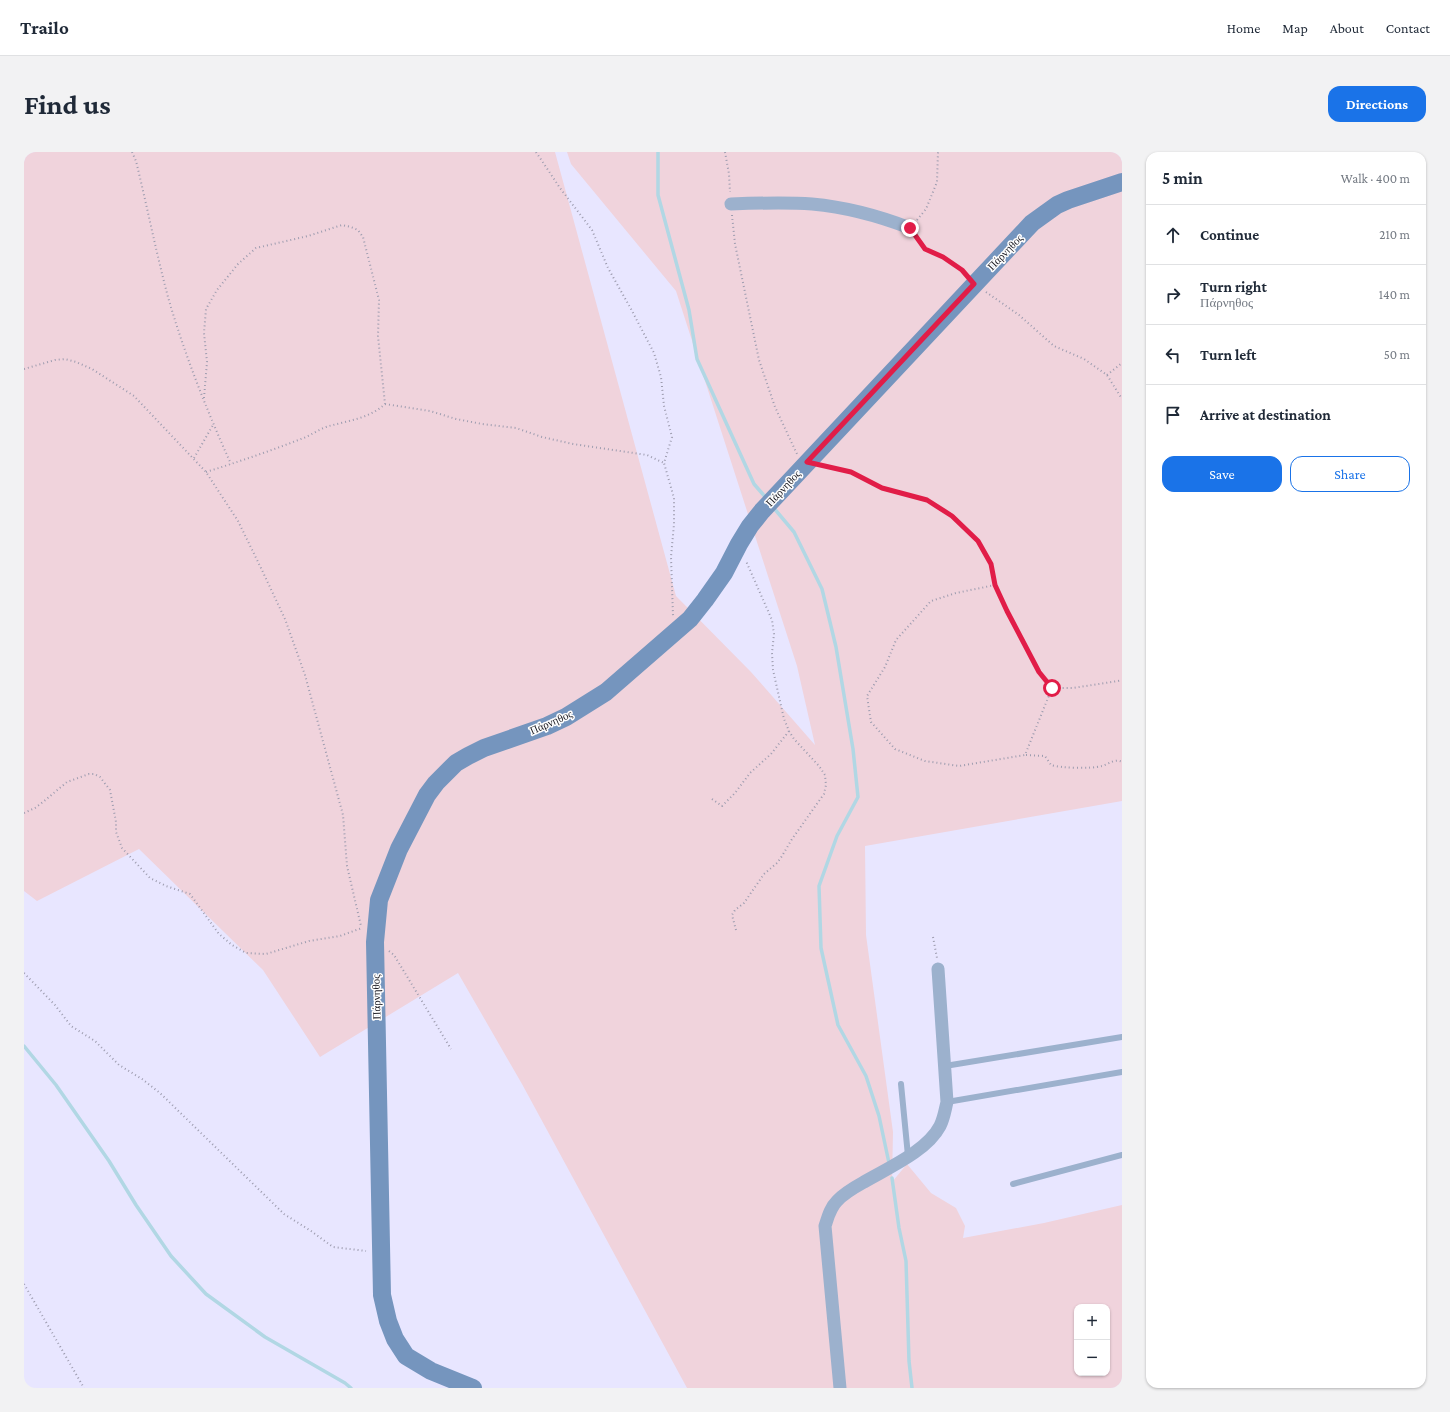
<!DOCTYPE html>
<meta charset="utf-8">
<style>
body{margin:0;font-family:"Crimson Pro",serif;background:#f2f2f3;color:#1f2937}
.controls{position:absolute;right:12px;bottom:12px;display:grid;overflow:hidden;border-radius:8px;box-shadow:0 1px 3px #0004}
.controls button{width:36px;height:36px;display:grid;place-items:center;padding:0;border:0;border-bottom:1px solid #e0e1e3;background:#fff;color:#1f2937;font:20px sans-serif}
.stop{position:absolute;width:12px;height:12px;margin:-9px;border:3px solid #e11d48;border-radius:50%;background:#fff}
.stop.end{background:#e11d48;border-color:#fff;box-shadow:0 1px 4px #0008}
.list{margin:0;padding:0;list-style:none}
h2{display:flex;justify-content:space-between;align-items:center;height:52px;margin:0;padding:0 16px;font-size:17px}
h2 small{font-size:13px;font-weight:400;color:#747a83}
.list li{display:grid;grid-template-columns:26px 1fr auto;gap:12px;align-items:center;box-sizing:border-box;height:60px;padding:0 16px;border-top:1px solid #e0e1e3}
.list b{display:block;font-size:15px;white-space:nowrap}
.list p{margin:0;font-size:13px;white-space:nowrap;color:#747a83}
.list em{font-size:13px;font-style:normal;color:#747a83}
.actions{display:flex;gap:8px;padding:12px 16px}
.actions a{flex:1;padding:9px 0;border:1px solid #1a73e8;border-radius:12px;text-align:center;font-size:14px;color:#1a73e8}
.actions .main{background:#1a73e8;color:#fff}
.icon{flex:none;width:22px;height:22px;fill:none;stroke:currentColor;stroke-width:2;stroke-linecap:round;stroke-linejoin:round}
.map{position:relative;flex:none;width:1098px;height:1236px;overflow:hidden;border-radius:12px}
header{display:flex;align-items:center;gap:24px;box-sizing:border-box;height:56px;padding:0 20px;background:#fff;border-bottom:1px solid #e0e1e3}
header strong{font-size:19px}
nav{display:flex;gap:22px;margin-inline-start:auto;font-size:14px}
.intro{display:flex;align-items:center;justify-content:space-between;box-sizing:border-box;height:96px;padding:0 24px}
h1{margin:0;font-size:28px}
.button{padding:10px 18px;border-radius:12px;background:#1a73e8;color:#fff;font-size:14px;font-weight:700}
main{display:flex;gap:24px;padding:0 24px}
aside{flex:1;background:#fff;border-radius:12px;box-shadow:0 1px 3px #0004}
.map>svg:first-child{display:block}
.green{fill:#f0d3dc;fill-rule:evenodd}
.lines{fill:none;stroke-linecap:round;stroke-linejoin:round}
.stream{stroke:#b1d7e4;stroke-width:3.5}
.path{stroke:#9d9caf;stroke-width:2;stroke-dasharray:1 3;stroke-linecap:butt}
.service{stroke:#9cb1cd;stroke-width:6}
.minor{stroke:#9cb1cd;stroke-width:13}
.secondary{stroke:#7595be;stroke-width:18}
.route{stroke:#e11d48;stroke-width:5}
.labels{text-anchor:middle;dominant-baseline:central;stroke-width:3;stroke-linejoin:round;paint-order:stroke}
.street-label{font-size:11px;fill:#1b1b23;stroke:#fff}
</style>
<header>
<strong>Trailo</strong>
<nav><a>Home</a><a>Map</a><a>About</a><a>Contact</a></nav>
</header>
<div class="intro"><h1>Find us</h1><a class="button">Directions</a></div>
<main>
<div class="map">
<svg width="1098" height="1236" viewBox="0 0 1098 1236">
<rect width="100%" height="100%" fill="#e8e6ff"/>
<path class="green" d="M0 0H531L652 444 727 520 791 593 773 514 652 139 547 12 543 0H1098V649L841 694 842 783 869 980 868 1030 883 1012 907 1041 932 1056 941 1074 939 1086 1020 1071 1098 1053V1236H663L498 932 434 821 296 905 239 818 115 697 13 749 0 739ZM1053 1155H1083V1221H1053Z"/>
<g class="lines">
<path class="stream" d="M634 0V43L665 158 673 207 730 332 743 347
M749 355 770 380 798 437 812 495 829 597 834 645 813 684 795 734 797 796 814 873 842 924 855 964 865 1011
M0 894 32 933 85 1009 112 1053 147 1104 182 1142 241 1185 321 1231 327 1236
M868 1026 875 1076 882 1109 885 1209 888 1236"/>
<path class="path" d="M108 0 112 9C123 54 132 100 144 145 160 201 183 259 207 312
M512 0 536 36 568 78 584 116 607 157 630 201 637 225 640 254 648 285 640 311 650 346V372L647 405 649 464
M701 0 705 22 706 40
M708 63 711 92 735 208 751 255 773 302
M893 68 902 57 913 30 914 0
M893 86 901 97 919 105 937 118 941 122
M962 140 995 163 1030 194 1060 207 1083 223 1098 247
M0 217 31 208 41 207 52 210 68 217 110 244 182 320 214 369 236 414 261 467 281 523 319 663 323 714 337 774
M1083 223 1098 211
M180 246 183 210 180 181 182 157 193 138 214 112 232 96 284 84 318 73 327 75 334 78 339 85 355 148 354 184 361 252C346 266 324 269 305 274 295 277 286 284 277 287 246 299 214 310 182 320
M361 252 406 259 432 267 458 272 492 276 518 285 549 292 623 303 640 311
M170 306 189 273
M800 314 827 320 858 337 903 348 928 363 955 389 967 413 971 433 983 459 1015 520 1028 536H1049L1094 529 1098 528
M971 433 932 441 907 449 872 488 861 515 843 544 847 570 871 597 901 609 935 614 1001 603 1028 536
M1002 603 1021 604 1027 613C1036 616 1068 617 1078 614 1085 612 1091 606 1098 610
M688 647 698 654 711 641 726 621 747 602 765 579
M0 661 11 656 19 650 43 630 65 622H70L76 625 86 638 92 670V680L98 696 126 726 142 734 166 742 195 782 208 793 222 801 242 802 285 789 316 784 338 776
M712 778 708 763 711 758 720 751 740 722 753 711 758 704 768 687 800 642 802 633 801 623 795 614 770 587 765 579 760 567 749 518 748 501 750 482 748 468 722 409
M909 785 913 806
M365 799 370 803 427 897
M0 821 31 853 47 874 71 889 95 913 118 927 136 941 260 1062 287 1079 309 1095 342 1099
M0 1132 60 1236"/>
<path class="service" d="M921 914 1098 885
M877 932 884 1004
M923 950 1098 920
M989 1032 1098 1003"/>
<path class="minor" d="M707 52C734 51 761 50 788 52 821 55 855 64 886 76
M816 1236 801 1074C804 1065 806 1056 813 1049 820 1041 831 1035 840 1030 864 1016 903 999 916 974 920 966 921 958 923 950L914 817"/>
<path class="secondary" d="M449 1236 407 1219 382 1204 371 1187 364 1169 358 1143 351 790 355 748 375 697 403 643 412 631 432 611 444 604 460 596 523 574 542 565 582 540 666 467 681 448 700 421 715 392 726 374 738 359 1008 71 1033 53 1044 48 1098 30"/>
</g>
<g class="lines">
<path class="route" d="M886 76 901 97 919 105 938 118 950 132 783 310 827 320 858 336 903 348 928 364 954 389 967 412 971 433 983 459 1015 520 1028 536"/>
</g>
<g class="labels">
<g class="street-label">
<text transform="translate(981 100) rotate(-46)">Πάρνηθος</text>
<text transform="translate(759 336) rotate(-47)">Πάρνηθος</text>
<text transform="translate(527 570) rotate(-24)">Πάρνηθος</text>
<text transform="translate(352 845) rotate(-91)">Πάρνηθος</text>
</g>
</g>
</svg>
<div class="controls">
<button>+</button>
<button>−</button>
</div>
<div class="stop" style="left:1028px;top:536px"></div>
<div class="stop end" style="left:886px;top:76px"></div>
</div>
<aside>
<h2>5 min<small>Walk · 400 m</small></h2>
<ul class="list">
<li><svg class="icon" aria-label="ahead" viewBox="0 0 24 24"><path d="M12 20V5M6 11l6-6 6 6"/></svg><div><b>Continue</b></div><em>210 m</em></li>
<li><svg class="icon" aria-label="right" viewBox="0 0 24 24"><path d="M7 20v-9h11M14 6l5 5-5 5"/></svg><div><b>Turn right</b><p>Πάρνηθος</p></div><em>140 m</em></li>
<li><svg class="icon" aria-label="left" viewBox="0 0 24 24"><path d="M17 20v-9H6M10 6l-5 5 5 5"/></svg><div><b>Turn left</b></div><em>50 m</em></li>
<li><svg class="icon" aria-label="arrive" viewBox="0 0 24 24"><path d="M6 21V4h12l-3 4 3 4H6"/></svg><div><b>Arrive at destination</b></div></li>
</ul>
<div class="actions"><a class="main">Save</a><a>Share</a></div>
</aside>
</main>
